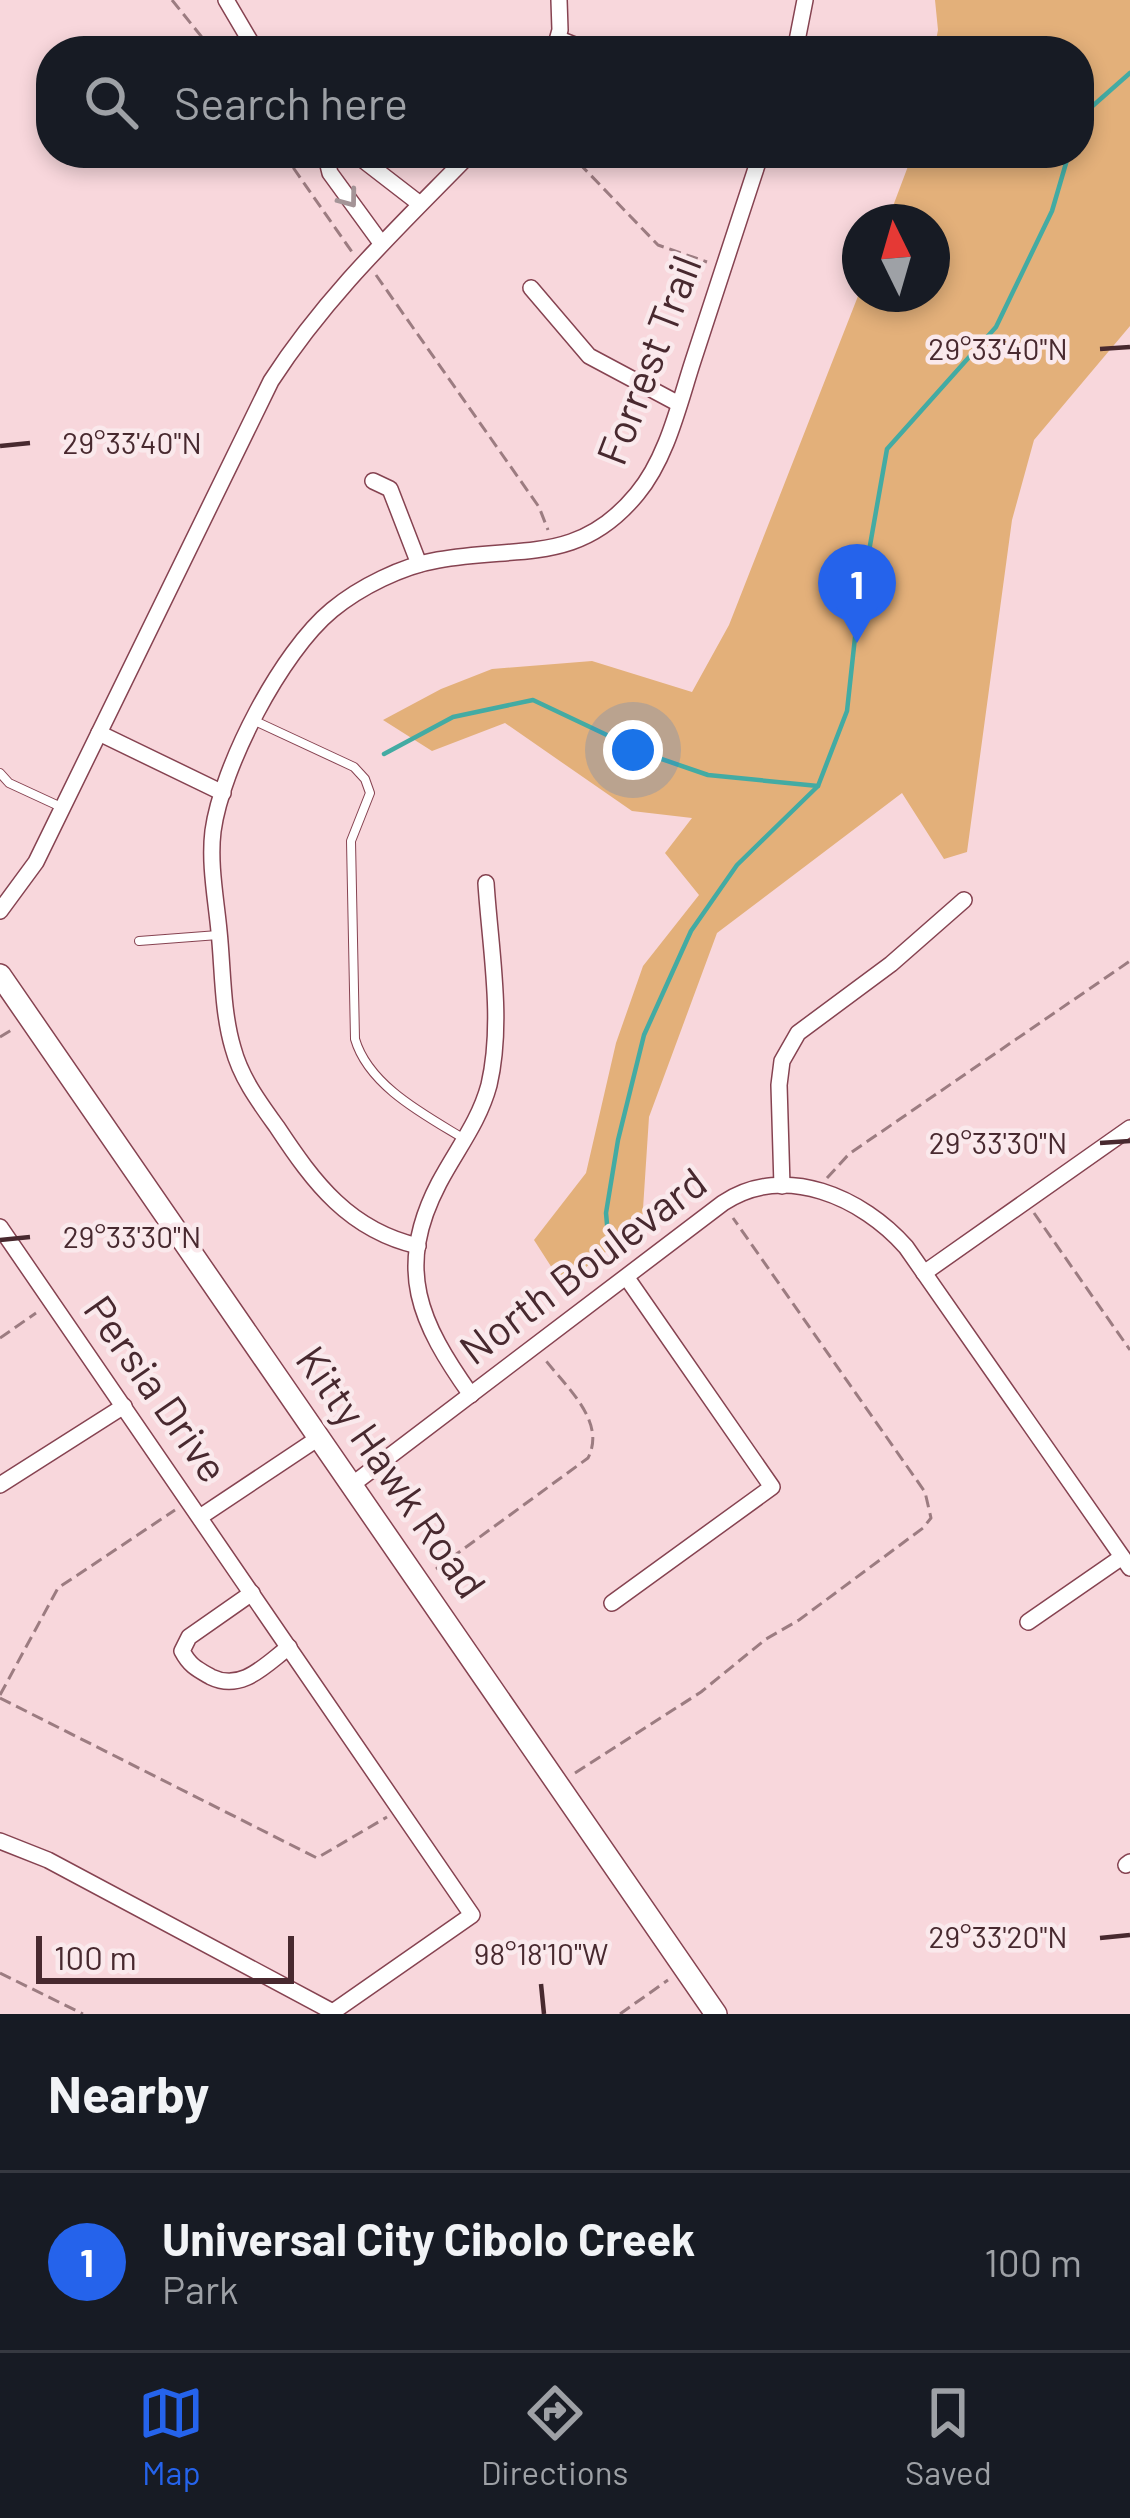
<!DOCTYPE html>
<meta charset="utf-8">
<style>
body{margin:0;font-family:Barlow,sans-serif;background:#242831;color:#f1f3f6}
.compass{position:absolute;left:842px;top:204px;width:108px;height:108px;border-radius:50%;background:#171b24;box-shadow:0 6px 18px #0003;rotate:355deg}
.scale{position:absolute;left:36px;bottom:30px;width:258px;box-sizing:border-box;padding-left:12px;border:6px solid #48292f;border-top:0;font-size:33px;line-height:42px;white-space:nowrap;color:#48292f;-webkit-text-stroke:9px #fae9ec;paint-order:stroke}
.you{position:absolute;left:633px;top:750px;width:42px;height:42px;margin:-30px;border:9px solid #fff;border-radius:50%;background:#1a73e8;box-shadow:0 0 0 18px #1a73e833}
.badge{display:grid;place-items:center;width:78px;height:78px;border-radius:50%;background:#2563eb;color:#fff;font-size:39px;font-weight:700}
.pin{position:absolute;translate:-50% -99px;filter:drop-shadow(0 3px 6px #0008)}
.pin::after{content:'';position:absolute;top:63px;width:42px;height:36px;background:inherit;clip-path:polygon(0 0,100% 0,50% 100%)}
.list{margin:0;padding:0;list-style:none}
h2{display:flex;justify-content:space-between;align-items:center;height:156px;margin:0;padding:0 48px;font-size:51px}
h2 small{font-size:39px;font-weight:400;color:#9ea1a6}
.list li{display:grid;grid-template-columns:78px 1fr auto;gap:36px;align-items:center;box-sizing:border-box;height:180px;padding:0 48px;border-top:3px solid #363941}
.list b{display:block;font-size:45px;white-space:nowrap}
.list p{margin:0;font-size:39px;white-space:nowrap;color:#9ea1a6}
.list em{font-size:39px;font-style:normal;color:#9ea1a6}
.icon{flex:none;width:66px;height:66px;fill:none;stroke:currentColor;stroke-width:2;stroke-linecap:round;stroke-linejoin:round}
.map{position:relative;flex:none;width:1130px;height:2014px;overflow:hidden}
.search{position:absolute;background:#171b24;box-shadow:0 6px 18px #0003;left:36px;right:36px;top:36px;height:132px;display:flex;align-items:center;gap:30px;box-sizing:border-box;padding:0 42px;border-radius:48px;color:#9ea1a6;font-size:45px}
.sheet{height:336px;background:#171b24}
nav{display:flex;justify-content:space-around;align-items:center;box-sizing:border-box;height:168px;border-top:3px solid #363941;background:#171b24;font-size:33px;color:#9ea1a6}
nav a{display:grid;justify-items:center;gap:6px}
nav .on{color:#2563eb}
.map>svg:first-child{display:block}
</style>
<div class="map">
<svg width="1130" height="2014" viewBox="0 0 1130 2014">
<rect width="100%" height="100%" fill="#f8d7dc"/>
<polygon fill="#e3b07a" points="935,0 1130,0 1130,326 1034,440 1012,520 967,852 944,859 902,793 717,933 649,1117 642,1224 563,1285 534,1240 586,1173 616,1043 643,966 699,895 665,853 692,818 632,811 505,723 432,751 383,720 441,689 492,669 592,661 692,692 729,625 860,291 860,294 932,294 932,222 887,222 913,153 1079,153 1079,51 934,51 938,30"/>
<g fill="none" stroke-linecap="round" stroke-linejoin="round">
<g stroke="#43aba3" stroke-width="4.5">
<polyline points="1079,118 1130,73"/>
<polyline points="384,754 453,717 533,700 647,754 708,775 818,786"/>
<polyline points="608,1235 606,1213 618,1140 644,1035 691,931 737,865 818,786 847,711 857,619 887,449 996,327 1052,211 1069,153"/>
</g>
<defs>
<g id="lane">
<path d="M255,721L354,767L365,779L370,793L351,841L355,1039C369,1087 427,1116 466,1140"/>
<polyline points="0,773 9,783 61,807"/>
<polyline points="139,941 218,935"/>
</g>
<g id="street">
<polyline points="226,0 256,51"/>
<polyline points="559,39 590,51"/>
<polyline points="554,51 560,30 559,0"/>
<polyline points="795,51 805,0"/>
<polyline points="325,153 330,173 381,243"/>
<polyline points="354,153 420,204"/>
<polyline points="531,288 589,356 679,404"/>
<polyline points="373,481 390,489 419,564"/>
<polyline points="99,733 223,793"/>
<path d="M0,911L36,862L271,381C328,293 398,228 471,153"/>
<polyline points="782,1186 779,1085 782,1061 798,1033 891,964 964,900"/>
<polyline points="0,1227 472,1915 330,2014"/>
<path d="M418,1246C349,1230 314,1183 277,1127C259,1102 241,1078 233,1048C222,1011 223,969 219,931C216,899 209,864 213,831C222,766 281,652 332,610C360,587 402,566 438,560C518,545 578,566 637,494C667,458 679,404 693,361C716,291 739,222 761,153"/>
<polyline points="924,1273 1130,1128"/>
<path d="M471,1395C420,1323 394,1269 439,1183C457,1149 479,1122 489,1085C504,1021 490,947 486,883"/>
<path d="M353,1484L723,1203C785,1162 863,1198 906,1247L1130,1568"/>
<polyline points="0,1485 124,1406"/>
<polyline points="200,1517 320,1437"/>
<path d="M252,1593L189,1637L182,1651C190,1666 197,1669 211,1677C242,1692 265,1665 289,1647"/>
<polyline points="612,1603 772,1487 627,1278"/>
<polyline points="1028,1622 1122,1557"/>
<polyline points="0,1841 48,1860 333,2012"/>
<polyline points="1126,1865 1130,1862"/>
</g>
<polyline id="secondary" points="0,975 716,2014"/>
</defs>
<use href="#lane" stroke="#864351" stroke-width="10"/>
<use href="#street" stroke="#864351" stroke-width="18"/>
<use href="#secondary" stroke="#864351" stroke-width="24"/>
<g stroke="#9c7c81" stroke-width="3" stroke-dasharray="12 6" stroke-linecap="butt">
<polyline points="172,0 213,51"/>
<polyline points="283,153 352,252"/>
<polyline points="564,153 576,160 658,245 707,262"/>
<polyline points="376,275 539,507 548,530"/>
<polyline points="0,1037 13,1029"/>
<polyline points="827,1178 849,1154 1130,961"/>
<polyline points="1034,1213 1130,1350"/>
<polyline points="0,1338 36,1313"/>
<path d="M436,1569L588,1458C607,1421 565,1386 543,1357"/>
<polyline points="0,1695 58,1588 175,1510"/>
<polyline points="0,1698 317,1858 387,1817"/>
<polyline points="575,1773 701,1692 766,1639 799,1620 923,1528 931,1518 925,1492 733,1218"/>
<polyline points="0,1973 83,2014"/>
<polyline points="620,2014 668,1980"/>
</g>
<use href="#lane" stroke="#fff" stroke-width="8"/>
<use href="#street" stroke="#fff" stroke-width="15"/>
<use href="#secondary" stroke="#fff" stroke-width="21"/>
</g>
<defs><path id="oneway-chevron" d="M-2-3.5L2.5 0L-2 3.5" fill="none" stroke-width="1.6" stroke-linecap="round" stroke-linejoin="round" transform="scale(3)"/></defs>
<use stroke="#a49497" href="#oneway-chevron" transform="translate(349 199) rotate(53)"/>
<path fill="none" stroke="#48292f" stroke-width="4.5" d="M1100,349L1130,347M0,446L30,443M1100,1143L1130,1141M0,1240L30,1237M1100,1938L1130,1935M541,1984L544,2014"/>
<g text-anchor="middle" stroke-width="9" stroke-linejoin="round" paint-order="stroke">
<g font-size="42" fill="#48292f" stroke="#fae9ec">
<text transform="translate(649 360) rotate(-69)" y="15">Forrest Trail</text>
<text transform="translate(583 1266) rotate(-37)" y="15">North Boulevard</text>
<text transform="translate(156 1389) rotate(55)" y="15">Persia Drive</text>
<text transform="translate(391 1472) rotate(55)" y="15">Kitty Hawk Road</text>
</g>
</g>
<g font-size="30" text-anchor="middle" fill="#48292f" stroke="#fae9ec" stroke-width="9" stroke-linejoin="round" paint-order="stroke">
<text x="998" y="360">29°33'40"N</text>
<text x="132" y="454">29°33'40"N</text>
<text x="998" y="1154">29°33'30"N</text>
<text x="132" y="1248">29°33'30"N</text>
<text x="998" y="1948">29°33'20"N</text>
<text x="541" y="1965">98°18'10"W</text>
</g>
</svg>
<svg class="compass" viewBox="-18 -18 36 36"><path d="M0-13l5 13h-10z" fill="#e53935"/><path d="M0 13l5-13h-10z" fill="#9ea1a6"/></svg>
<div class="scale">100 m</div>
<div class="you"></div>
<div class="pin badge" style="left:857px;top:643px">1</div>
<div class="search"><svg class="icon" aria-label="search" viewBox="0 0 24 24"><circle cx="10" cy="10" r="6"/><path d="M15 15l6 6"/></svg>Search here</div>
</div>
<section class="sheet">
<h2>Nearby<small></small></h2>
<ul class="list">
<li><span class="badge">1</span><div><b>Universal City Cibolo Creek</b><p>Park</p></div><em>100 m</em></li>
</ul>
</section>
<nav>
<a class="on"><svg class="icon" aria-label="map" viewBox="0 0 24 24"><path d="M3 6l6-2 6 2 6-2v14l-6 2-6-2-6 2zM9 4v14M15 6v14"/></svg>Map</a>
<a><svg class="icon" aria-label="directions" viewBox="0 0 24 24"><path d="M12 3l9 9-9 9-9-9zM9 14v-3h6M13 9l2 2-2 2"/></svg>Directions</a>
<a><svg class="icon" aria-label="saved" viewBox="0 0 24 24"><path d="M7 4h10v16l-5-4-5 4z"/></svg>Saved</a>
</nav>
